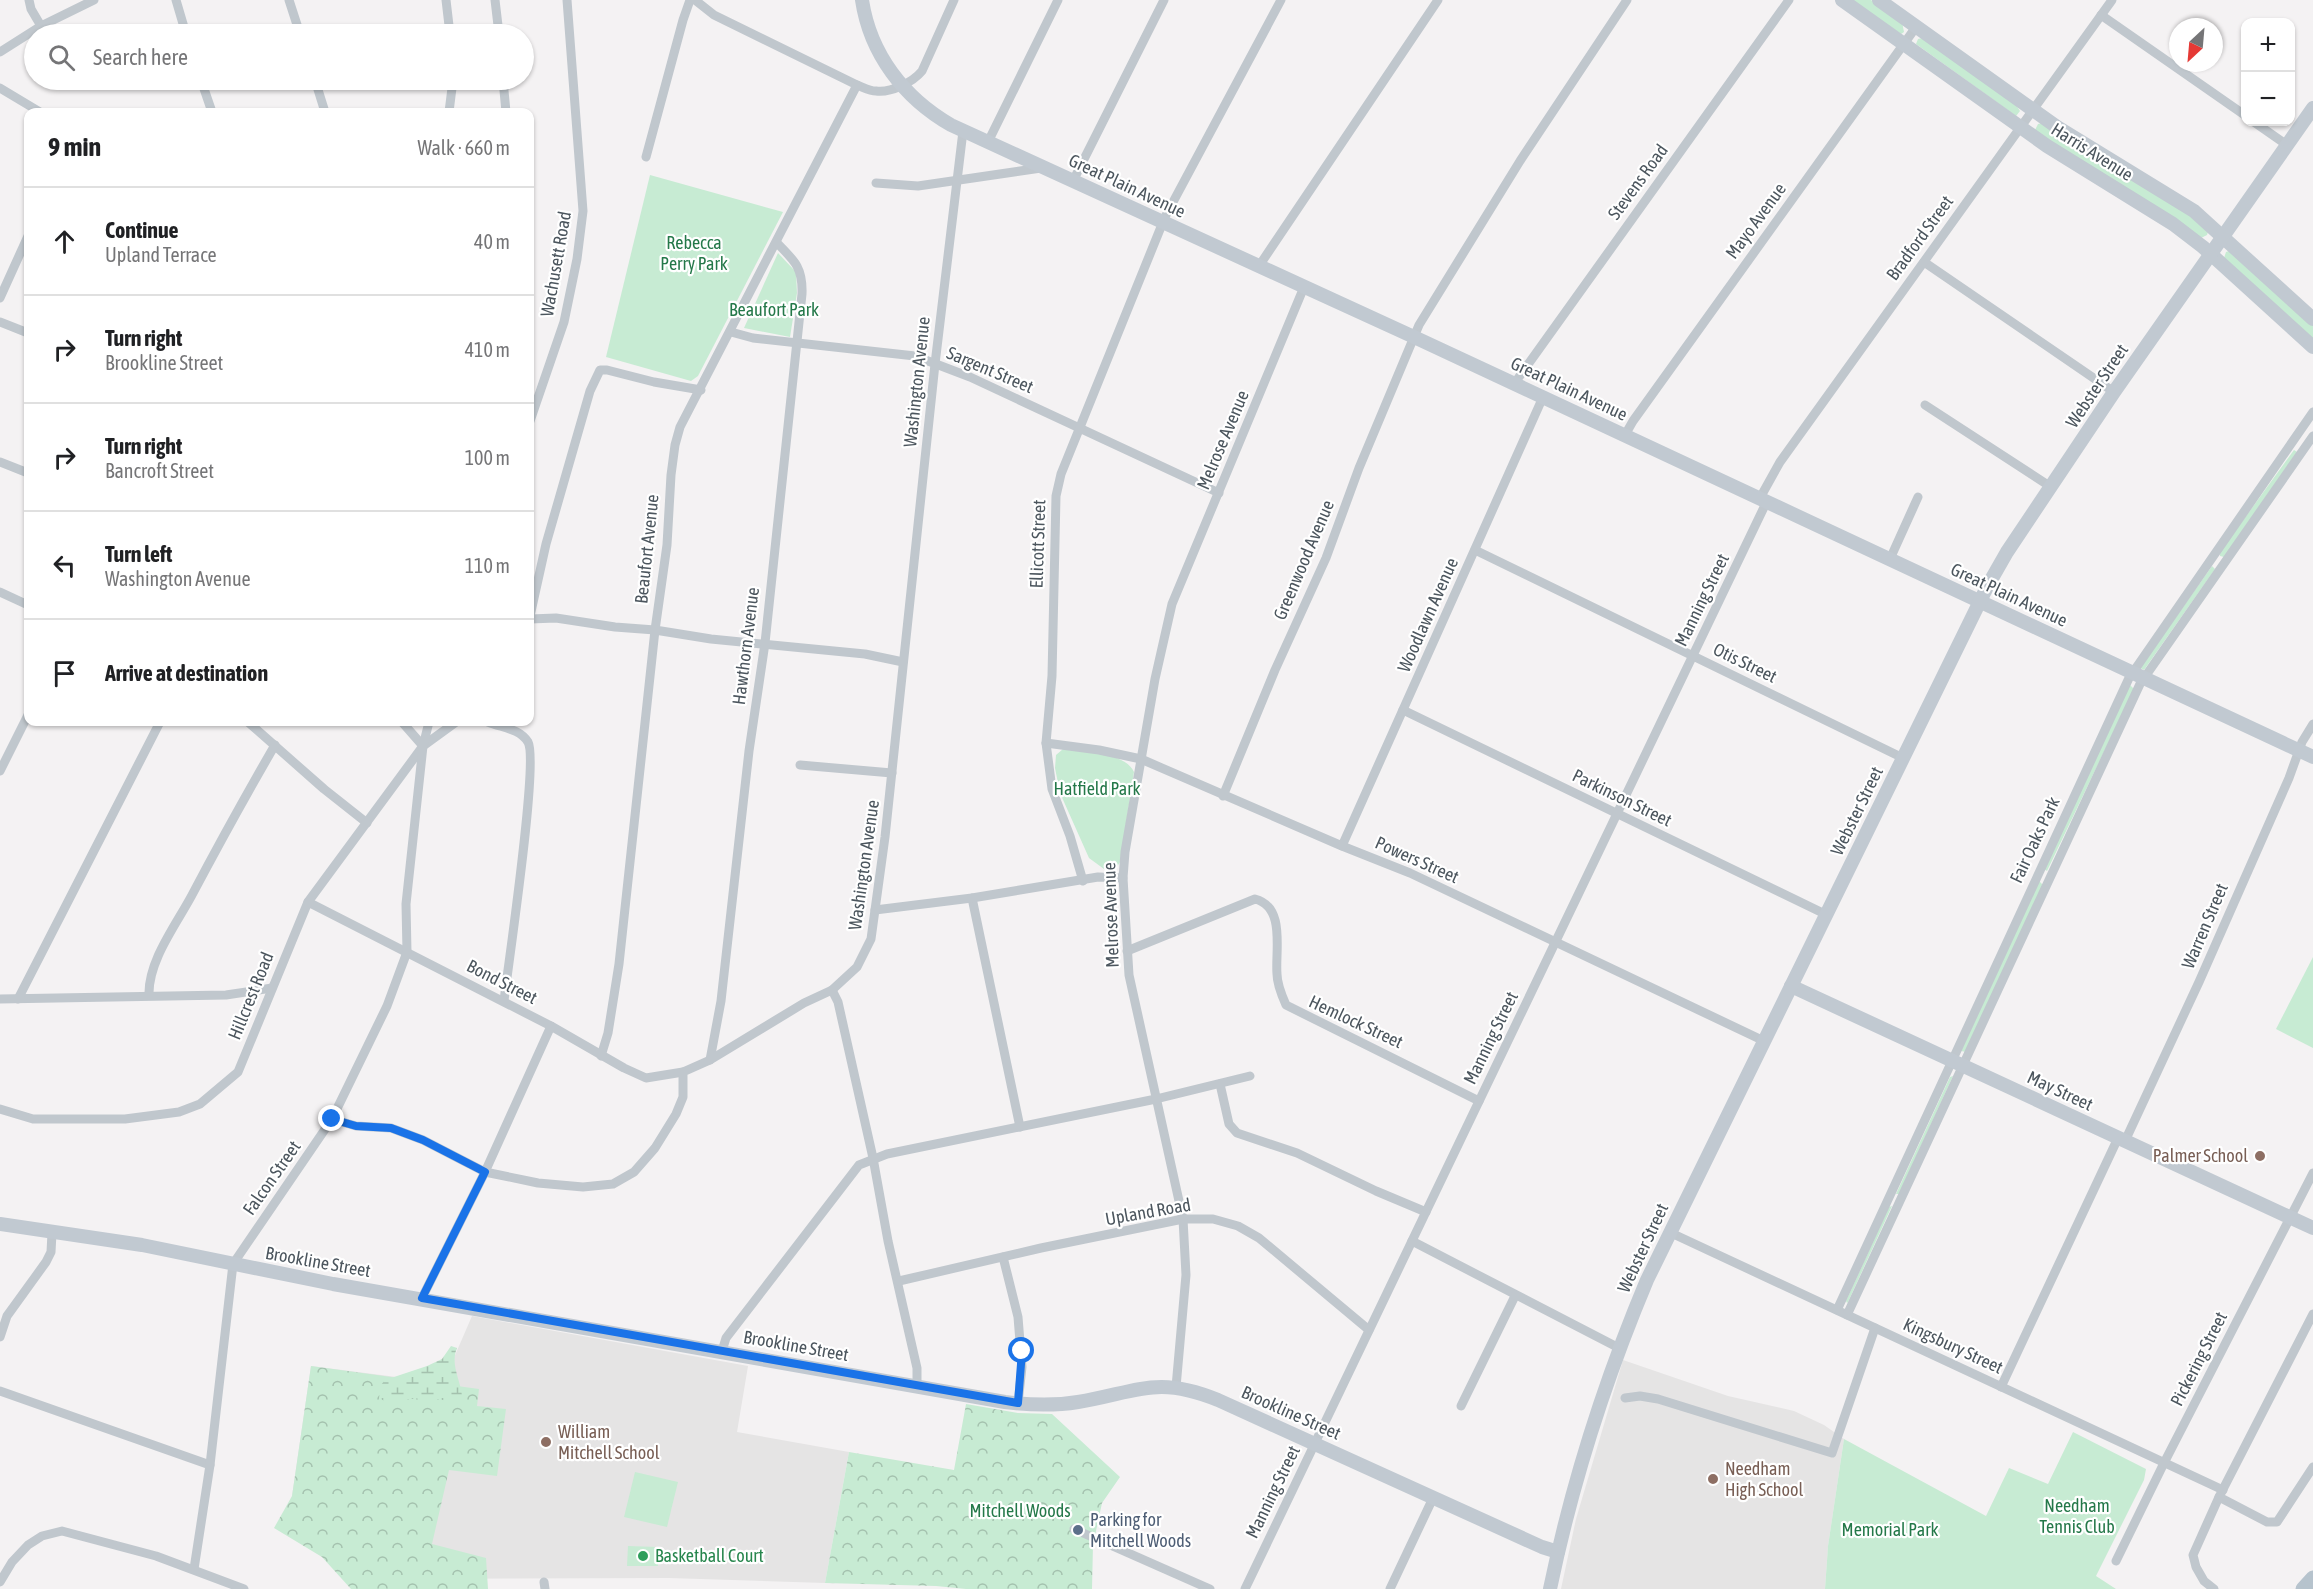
<!DOCTYPE html>
<meta charset="utf-8">
<style>
body{margin:0;font-family:"Asap Condensed",sans-serif;background:#f6f6f6;color:#202124}
.controls{position:absolute;right:18px;top:18px;display:grid;overflow:hidden;border-radius:12px;box-shadow:0 2px 4px #0004}
.controls button{width:54px;height:54px;display:grid;place-items:center;padding:0;border:0;border-bottom:2px solid #e0e0e0;background:#fff;color:#202124;font:30px sans-serif}
.compass{position:absolute;left:2169px;top:18px;width:54px;height:54px;border-radius:50%;background:#fff;box-shadow:0 2px 4px #0004;rotate:206deg}
.stop{position:absolute;width:18px;height:18px;margin:-14px;border:4px solid #1a73e8;border-radius:50%;background:#fff}
.stop.end{background:#1a73e8;border-color:#fff;box-shadow:0 2px 6px #0008}
.list{margin:0;padding:0;list-style:none}
h2{display:flex;justify-content:space-between;align-items:center;height:78px;margin:0;padding:0 24px;font-size:26px}
h2 small{font-size:20px;font-weight:400;color:#757577}
.list li{display:grid;grid-template-columns:39px 1fr auto;gap:18px;align-items:center;box-sizing:border-box;height:108px;padding:0 24px;border-top:2px solid #e0e0e0}
.list b{display:block;font-size:22px;white-space:nowrap}
.list p{margin:0;font-size:20px;white-space:nowrap;color:#757577}
.list em{font-size:20px;font-style:normal;color:#757577}
.icon{flex:none;width:33px;height:33px;fill:none;stroke:currentColor;stroke-width:2;stroke-linecap:round;stroke-linejoin:round}
.map{position:relative;flex:none;width:2313px;height:1589px;overflow:hidden}
.search{position:absolute;background:#fff;box-shadow:0 2px 4px #0004;left:24px;top:24px;width:510px;height:66px;display:flex;align-items:center;gap:15px;box-sizing:border-box;padding:0 21px;border-radius:33px;color:#757577;font-size:22px}
.panel{position:absolute;background:#fff;box-shadow:0 2px 4px #0004;left:24px;top:108px;width:510px;height:618px;border-radius:12px}
.map>svg:first-child{display:block}
</style>
<div class="map">
<svg width="2313" height="1589" viewBox="0 0 2313 1589">
<defs>
<pattern id="forest-crowns" width="20" height="18" patternUnits="userSpaceOnUse" patternTransform="scale(1.5)"><rect width="20" height="18" fill="#c7ebd3"/><path d="M2 6a3 3 0 1 1 6 0M12 15a3 3 0 1 1 6 0" fill="none" stroke="#a4c1ae"/></pattern>
<pattern id="wetland-marsh" width="20" height="14" patternUnits="userSpaceOnUse" patternTransform="scale(1.5)"><rect width="20" height="14" fill="#c7ebd3"/><path d="M1 5h8M5 5V1M11 12h8M15 12V8" fill="none" stroke="#a4c1ae"/></pattern>
</defs>
<rect width="100%" height="100%" fill="#f4f2f3"/>
<g fill="#e5e4e4">
<polygon points="472,1316 748,1366 737,1432 849,1452 825,1583 669,1578 383,1579 292,1496 311,1366 443,1383"/>
<polygon points="1623,1360 1728,1396 1794,1411 1824,1425 1844,1439 1828,1546 1825,1589 1561,1589 1576,1519"/>
</g>
<g fill="#c7ebd3">
<polygon points="1850,0 1871,0 1902,22 1904,32 1901,34"/>
<polygon points="1922,38 2016,105 2020,111 2016,116 1916,44 1918,39"/>
<polygon points="2042,123 2184,210 2208,232 2207,235 2201,238 2066,152 2035,130 2038,124"/>
<polygon points="650,175 783,212 698,376 691,381 606,357"/>
<polygon points="2229,251 2313,324 2313,341 2224,258 2226,252"/>
<polygon points="778,253 796,272 797,293 790,337 744,328"/>
<polygon points="2294,450 2297,452 2224,557 2220,556 2220,552"/>
<polygon points="2212,566 2215,569 2144,670 2140,668"/>
<polygon points="2130,685 2134,689 2047,871 2044,869"/>
<path d="M1063,749C1083,752 1125,752 1134,772L1120,862L1115,870L1104,869L1089,858L1060,793L1055,768L1056,755Z"/>
<polygon points="2039,881 2043,885 1966,1052 1961,1051"/>
<polygon points="2313,957 2313,1048 2276,1029"/>
<polygon points="1953,1076 1899,1194 1896,1194 1950,1077"/>
<polygon points="1892,1206 1848,1302 1847,1303 1846,1301 1889,1207"/>
<polygon points="2073,1432 2146,1469 2144,1480 2096,1576 2116,1589 1825,1589 1828,1546 1844,1439 1986,1516 2009,1468 2048,1484"/>
<polygon points="635,1472 678,1482 667,1527 624,1517"/>
<polygon points="628,1546 658,1547 658,1566 627,1566"/>
</g>
<g fill="url(#forest-crowns)">
<polygon points="311,1366 479,1389 477,1406 506,1409 497,1476 449,1470 432,1544 486,1558 488,1589 351,1589 322,1557 274,1528 292,1496"/>
<polygon points="966,1404 1018,1413 1052,1414 1120,1477 1102,1503 1093,1545 1092,1589 966,1589 936,1586 825,1583 849,1452 954,1470"/>
</g>
<path fill="url(#wetland-marsh)" d="M451,1346L457,1348C449,1367 464,1384 462,1403L460,1404C435,1396 413,1397 388,1403L379,1398L381,1385L385,1380L427,1366L442,1359Z"/>
<g fill="none" stroke-linecap="round" stroke-linejoin="round">
<g stroke="#c0c7cd" stroke-width="9">
<polyline points="29,0 31,9 41,26"/>
<polyline points="176,0 186,34"/>
<polyline points="289,0 300,34"/>
<polyline points="446,0 450,34"/>
<polyline points="495,0 499,34"/>
<path d="M695,0L714,15L857,85C863,87 869,91 876,91C891,93 913,82 922,71L954,0"/>
<polyline points="2101,15 2246,116"/>
<polyline points="0,52 41,26 94,0"/>
<polyline points="201,80 212,112"/>
<polyline points="315,80 325,112"/>
<polyline points="503,80 506,112"/>
<polyline points="0,88 40,112"/>
<polyline points="449,112 453,80"/>
<polyline points="2254,122 2287,145"/>
<polyline points="988,142 1058,0"/>
<polyline points="646,157 683,20 690,0"/>
<polyline points="1073,181 1164,0"/>
<polyline points="876,183 918,186 1041,168"/>
<polyline points="1924,262 2114,392"/>
<polyline points="1259,266 1438,0"/>
<polyline points="0,298 28,236"/>
<polyline points="0,322 28,333"/>
<polyline points="731,332 753,338 915,356 970,377 1219,493"/>
<polyline points="1514,384 1789,0"/>
<polyline points="1925,405 2051,487"/>
<polyline points="530,421 564,322 577,259 583,211 567,0"/>
<polyline points="1625,435 1633,421 1916,27"/>
<polyline points="0,462 28,473"/>
<polyline points="1760,498 1780,462 2112,0"/>
<polyline points="1475,550 1903,758"/>
<polyline points="1890,559 1918,497"/>
<polyline points="0,592 28,605"/>
<polyline points="530,616 546,544 590,391 600,370 607,370 654,382 701,390"/>
<polyline points="530,619 556,618 615,627 655,630 711,639 865,654 903,662"/>
<polyline points="1403,710 1827,915"/>
<polyline points="248,722 324,789 367,823"/>
<polyline points="402,722 423,746"/>
<path d="M488,722C502,728 519,728 528,742C539,761 508,965 504,1001"/>
<polyline points="1046,743 1099,750 1141,759 1342,846 1410,873 1764,1041"/>
<polyline points="423,746 456,722"/>
<polyline points="800,765 892,773"/>
<polyline points="0,771 28,715"/>
<polyline points="1223,796 1275,670 1326,558 1359,468 1419,325 1520,161 1627,0"/>
<polyline points="1342,846 1543,397"/>
<polyline points="1083,881 1070,836 1052,789 1046,743 1052,676 1056,496 1061,474 1165,217 1281,0"/>
<polyline points="972,898 1020,1127"/>
<polyline points="308,902 551,1026 624,1068 646,1078 683,1072"/>
<polyline points="875,910 972,898 1098,877 1123,878"/>
<path d="M1127,951L1255,899C1286,907 1275,951 1277,974C1277,984 1282,996 1286,1005L1479,1101"/>
<polyline points="832,990 838,1002 873,1158 888,1241 917,1368 917,1386"/>
<path d="M149,995C148,961 176,925 192,895C219,844 246,795 275,745"/>
<polyline points="0,999 226,995 272,988"/>
<polyline points="18,999 160,722"/>
<polyline points="601,1056 608,1033 619,964 655,630 667,545 671,475 675,445 680,427 857,85"/>
<path d="M710,1060L721,1001L749,751L765,643L802,294C803,268 795,261 777,243"/>
<polyline points="1220,1084 1229,1124 1237,1133 1297,1153 1376,1191 1426,1212"/>
<polyline points="0,1109 33,1119 125,1119 179,1112 200,1104 238,1072 308,902 423,746 429,722"/>
<polyline points="332,1119 356,1126 391,1128 423,1140 485,1172 538,1183 583,1187 613,1184 634,1172 655,1148 676,1114 683,1097 683,1072 710,1060 804,1003 832,990 857,967 871,939 885,837 935,364 963,131"/>
<polyline points="2125,1141 2199,982 2289,778 2302,742 2313,724"/>
<polyline points="1669,1232 2223,1490"/>
<polyline points="1412,1241 1619,1348"/>
<polyline points="1003,1257 1018,1317 1022,1367 1018,1403"/>
<polyline points="899,1281 1041,1248 1183,1219 1213,1219 1238,1226 1259,1238 1369,1330"/>
<polyline points="422,1298 485,1172 551,1026"/>
<polyline points="1837,1310 2129,678 2313,412"/>
<polyline points="1847,1315 2140,684 2313,436"/>
<polyline points="0,1337 7,1316 46,1262 51,1252 52,1233"/>
<polyline points="722,1351 726,1338 859,1165 887,1154 1156,1099 1250,1076"/>
<polyline points="1176,1387 1186,1275 1183,1219 1129,975 1123,878 1125,852 1155,679 1172,604 1304,287"/>
<polyline points="2001,1387 2118,1138"/>
<polyline points="0,1391 210,1465"/>
<polyline points="1625,1398 1640,1396 1658,1399 1832,1453 1875,1328"/>
<polyline points="1461,1406 1515,1296"/>
<polyline points="2219,1497 2267,1522 2277,1522 2313,1467"/>
<polyline points="1074,1529 1210,1589"/>
<polyline points="2116,1561 2164,1463 2313,1173"/>
<polyline points="194,1569 210,1465 233,1264 332,1119 387,1006 407,952 406,904 423,746"/>
<polyline points="0,1582 12,1562 28,1545 42,1536 62,1531 156,1556 244,1589"/>
<polyline points="544,1582 545,1589"/>
<polyline points="1245,1589 1767,501"/>
<polyline points="1390,1589 1433,1498"/>
<polyline points="2214,1589 2204,1581 2196,1567 2193,1555 2219,1497 2313,1314"/>
</g>
<g stroke="#c1c9d1" stroke-width="14">
<path d="M862,0C870,54 904,98 951,125L1414,337L2313,757"/>
<polyline points="1842,0 2047,146 2173,224 2203,247 2313,347"/>
<polyline points="1879,0 2057,127 2194,211 2313,319"/>
<polyline points="1791,986 2313,1228"/>
<path d="M0,1224L142,1245L333,1284L1005,1402C1029,1405 1054,1406 1078,1402C1138,1392 1156,1375 1218,1400L1542,1547L1558,1552"/>
<path d="M1550,1589C1572,1483 1605,1380 1647,1280L1987,587L2007,552L2114,392L2313,108"/>
</g>
<polyline stroke="#b6c3cd" stroke-width="15" points="2303,1589 2313,1578"/>
</g>
<g fill="none" stroke-linecap="round" stroke-linejoin="round">
<polyline stroke="#1a73e8" stroke-width="8" points="332,1119 356,1126 391,1128 423,1140 485,1172 422,1298 1018,1403 1022,1351"/>
</g>
<g fill="#8d6e63" stroke="#fff" stroke-width="2">
<circle cx="2260" cy="1156" r="6"/>
<circle cx="546" cy="1442" r="6"/>
<circle cx="1713" cy="1479" r="6"/>
</g>
<circle fill="#5c6f8a" stroke="#fff" stroke-width="2" cx="1078" cy="1530" r="6"/>
<circle fill="#2e9e5b" stroke="#fff" stroke-width="2" cx="643" cy="1556" r="6"/>
<g text-anchor="middle" stroke-width="4.5" stroke-linejoin="round" paint-order="stroke">
<g font-size="18" fill="#4c565e" stroke="#fff">
<text transform="translate(2092 152) rotate(32)" y="6">Harris Avenue</text>
<text transform="translate(1638 182) rotate(-54)" y="6">Stevens Road</text>
<text transform="translate(1127 186) rotate(25)" y="6">Great Plain Avenue</text>
<text transform="translate(1756 221) rotate(-54)" y="6">Mayo Avenue</text>
<text transform="translate(1920 238) rotate(-54)" y="6">Bradford Street</text>
<text transform="translate(556 264) rotate(-80)" y="6">Wachusett Road</text>
<text transform="translate(990 370) rotate(23)" y="6">Sargent Street</text>
<text transform="translate(917 382) rotate(-84)" y="6">Washington Avenue</text>
<text transform="translate(2097 386) rotate(-56)" y="6">Webster Street</text>
<text transform="translate(1569 389) rotate(25)" y="6">Great Plain Avenue</text>
<text transform="translate(1223 440) rotate(-67)" y="6">Melrose Avenue</text>
<text transform="translate(1038 544) rotate(-88)" y="6">Ellicott Street</text>
<text transform="translate(647 549) rotate(-84)" y="6">Beaufort Avenue</text>
<text transform="translate(1304 560) rotate(-67)" y="6">Greenwood Avenue</text>
<text transform="translate(2009 595) rotate(25)" y="6">Great Plain Avenue</text>
<text transform="translate(1702 600) rotate(-64)" y="6">Manning Street</text>
<text transform="translate(1428 615) rotate(-66)" y="6">Woodlawn Avenue</text>
<text transform="translate(746 646) rotate(-83)" y="6">Hawthorn Avenue</text>
<text transform="translate(1745 663) rotate(26)" y="6">Otis Street</text>
<text transform="translate(1622 798) rotate(26)" y="6">Parkinson Street</text>
<text transform="translate(1857 811) rotate(-64)" y="6">Webster Street</text>
<text transform="translate(2035 840) rotate(-65)" y="6">Fair Oaks Park</text>
<text transform="translate(1417 860) rotate(24)" y="6">Powers Street</text>
<text transform="translate(864 865) rotate(-82)" y="6">Washington Avenue</text>
<text transform="translate(1111 915) rotate(-92)" y="6">Melrose Avenue</text>
<text transform="translate(2205 926) rotate(-67)" y="6">Warren Street</text>
<text transform="translate(502 982) rotate(27)" y="6">Bond Street</text>
<text transform="translate(251 996) rotate(-68)" y="6">Hillcrest Road</text>
<text transform="translate(1356 1022) rotate(25)" y="6">Hemlock Street</text>
<text transform="translate(1491 1038) rotate(-64)" y="6">Manning Street</text>
<text transform="translate(2060 1091) rotate(25)" y="6">May Street</text>
<text transform="translate(272 1178) rotate(-55)" y="6">Falcon Street</text>
<text transform="translate(1148 1212) rotate(-10)" y="6">Upland Road</text>
<text transform="translate(1643 1248) rotate(-65)" y="6">Webster Street</text>
<text transform="translate(318 1262) rotate(10)" y="6">Brookline Street</text>
<text transform="translate(796 1346) rotate(10)" y="6">Brookline Street</text>
<text transform="translate(1953 1346) rotate(25)" y="6">Kingsbury Street</text>
<text transform="translate(2199 1359) rotate(-63)" y="6">Pickering Street</text>
<text transform="translate(1291 1413) rotate(24)" y="6">Brookline Street</text>
<text transform="translate(1273 1492) rotate(-64)" y="6">Manning Street</text>
</g>
<g font-size="18" fill="#247849" stroke="#fff">
<text x="694" y="249">Rebecca<tspan x="694" dy="21">Perry Park</tspan></text>
<text x="774" y="316">Beaufort Park</text>
<text x="1097" y="795">Hatfield Park</text>
<text x="2077" y="1512">Needham<tspan x="2077" dy="21">Tennis Club</tspan></text>
<text x="1020" y="1517">Mitchell Woods</text>
<text x="1890" y="1536">Memorial Park</text>
</g>
<g font-size="18" fill="#785e54" stroke="#fff" text-anchor="start">
<text x="2248" y="1162" text-anchor="end">Palmer School</text>
<text x="558" y="1438">William<tspan x="558" dy="21">Mitchell School</tspan></text>
<text x="1725" y="1475">Needham<tspan x="1725" dy="21">High School</tspan></text>
</g>
<g font-size="18" fill="#4e5e75" stroke="#fff" text-anchor="start">
<text x="1090" y="1526">Parking for<tspan x="1090" dy="21">Mitchell Woods</tspan></text>
</g>
<g font-size="18" fill="#27864d" stroke="#fff" text-anchor="start">
<text x="655" y="1562">Basketball Court</text>
</g>
</g>
</svg>
<div class="controls">
<button>+</button>
<button>−</button>
</div>
<svg class="compass" viewBox="-18 -18 36 36"><path d="M0-13l5 13h-10z" fill="#e53935"/><path d="M0 13l5-13h-10z" fill="#757577"/></svg>
<div class="stop" style="left:1022px;top:1351px"></div>
<div class="stop end" style="left:332px;top:1119px"></div>
<div class="search"><svg class="icon" aria-label="search" viewBox="0 0 24 24"><circle cx="10" cy="10" r="6"/><path d="M15 15l6 6"/></svg>Search here</div>
<section class="panel">
<h2>9 min<small>Walk · 660 m</small></h2>
<ul class="list">
<li><svg class="icon" aria-label="ahead" viewBox="0 0 24 24"><path d="M12 20V5M6 11l6-6 6 6"/></svg><div><b>Continue</b><p>Upland Terrace</p></div><em>40 m</em></li>
<li><svg class="icon" aria-label="right" viewBox="0 0 24 24"><path d="M7 20v-9h11M14 6l5 5-5 5"/></svg><div><b>Turn right</b><p>Brookline Street</p></div><em>410 m</em></li>
<li><svg class="icon" aria-label="right" viewBox="0 0 24 24"><path d="M7 20v-9h11M14 6l5 5-5 5"/></svg><div><b>Turn right</b><p>Bancroft Street</p></div><em>100 m</em></li>
<li><svg class="icon" aria-label="left" viewBox="0 0 24 24"><path d="M17 20v-9H6M10 6l-5 5 5 5"/></svg><div><b>Turn left</b><p>Washington Avenue</p></div><em>110 m</em></li>
<li><svg class="icon" aria-label="arrive" viewBox="0 0 24 24"><path d="M6 21V4h12l-3 4 3 4H6"/></svg><div><b>Arrive at destination</b></div></li>
</ul>
</section>
</div>
